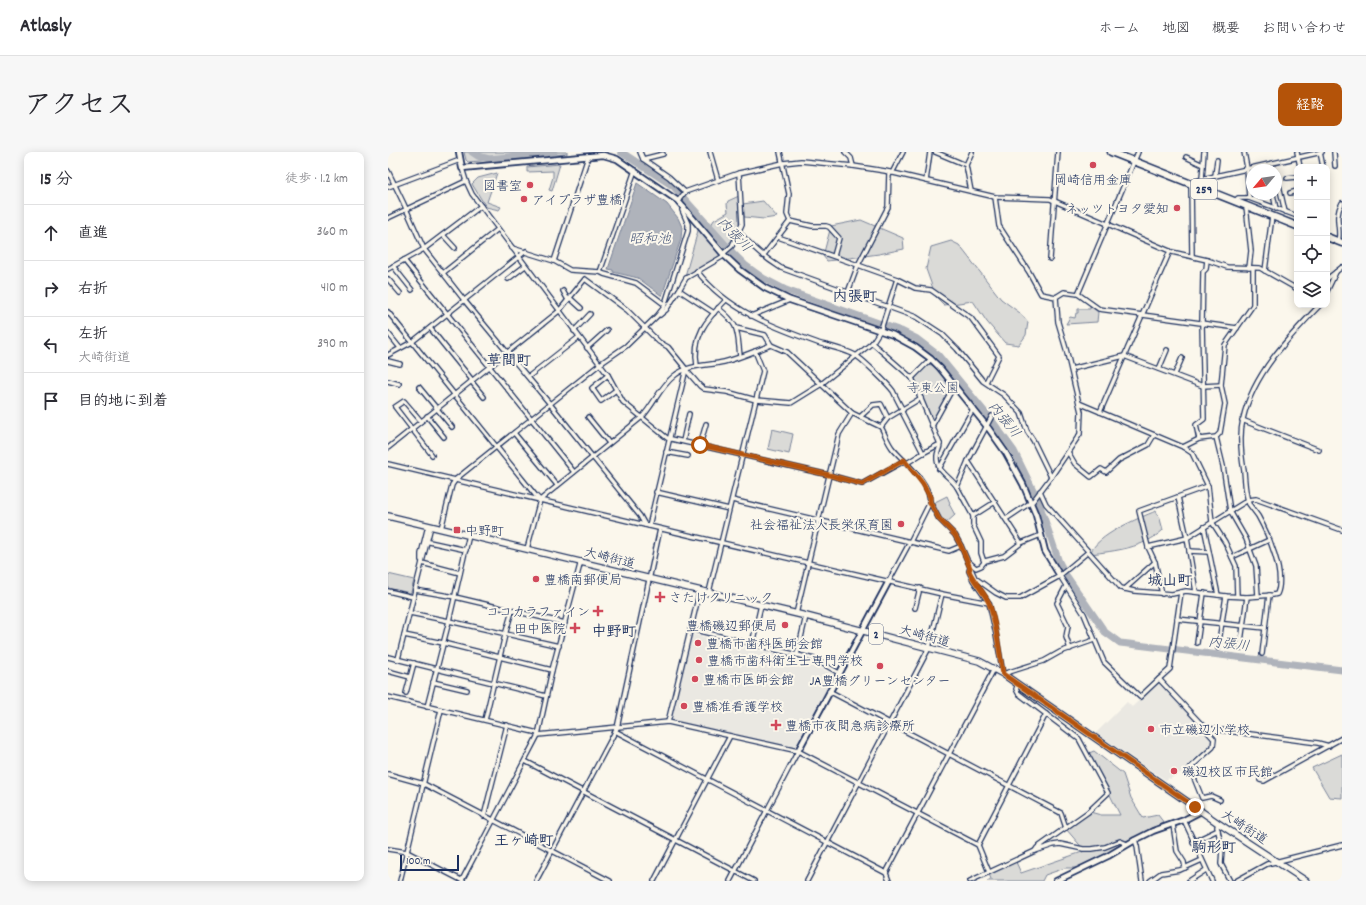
<!DOCTYPE html>
<html lang="ja">
<meta charset="utf-8">
<style>
body{margin:0;font-family:Dekko,"Klee One",sans-serif;background:#f7f7f7;color:#2b2b33}
.controls{position:absolute;right:12px;top:12px;display:grid;overflow:hidden;border-radius:8px;box-shadow:0 2px 10px #0003}
.controls button{width:36px;height:36px;display:grid;place-items:center;padding:0;border:0;border-bottom:1px solid #e1e1e2;background:#fff;color:#2b2b33;font:20px sans-serif}
.compass{position:absolute;left:858px;top:12px;width:36px;height:36px;border-radius:50%;background:#fff;box-shadow:0 2px 10px #0003;rotate:241deg}
.scale{position:absolute;left:12px;bottom:10px;width:59px;box-sizing:border-box;padding-left:4px;border:2px solid #1b2f5e;border-top:0;font-size:11px;line-height:14px;white-space:nowrap;color:#1b2f5e;-webkit-text-stroke:3px #fbf7ec;paint-order:stroke}
.stop{position:absolute;width:12px;height:12px;margin:-9px;border:3px solid #b45309;border-radius:50%;background:#fff}
.stop.end{background:#b45309;border-color:#fff;box-shadow:0 1px 4px #0008}
.list{margin:0;padding:0;list-style:none}
h2{display:flex;justify-content:space-between;align-items:center;height:52px;margin:0;padding:0 16px;font-size:17px}
h2 small{font-size:13px;font-weight:400;color:#7c7c81}
.list li{display:grid;grid-template-columns:26px 1fr auto;gap:12px;align-items:center;box-sizing:border-box;height:56px;padding:0 16px;border-top:1px solid #e1e1e2}
.list b{display:block;font-size:15px;white-space:nowrap}
.list p{margin:0;font-size:13px;white-space:nowrap;color:#7c7c81}
.list em{font-size:13px;font-style:normal;color:#7c7c81}
.icon{flex:none;width:22px;height:22px;fill:none;stroke:currentColor;stroke-width:2;stroke-linecap:round;stroke-linejoin:round}
.map{position:relative;flex:none;width:954px;height:729px;overflow:hidden;border-radius:8px}
header{display:flex;align-items:center;gap:24px;box-sizing:border-box;height:56px;padding:0 20px;background:#fff;border-bottom:1px solid #e1e1e2}
header strong{font-size:19px}
nav{display:flex;gap:22px;margin-inline-start:auto;font-size:14px}
.intro{display:flex;align-items:center;justify-content:space-between;box-sizing:border-box;height:96px;padding:0 24px}
h1{margin:0;font-size:28px}
.button{padding:10px 18px;border-radius:8px;background:#b45309;color:#fff;font-size:14px;font-weight:700}
main{display:flex;gap:24px;padding:0 24px}
aside{flex:1;background:#fff;border-radius:8px;box-shadow:0 2px 10px #0003}
.map>svg:first-child{display:block}
</style>
<header>
<strong>Atlasly</strong>
<nav><a>ホーム</a><a>地図</a><a>概要</a><a>お問い合わせ</a></nav>
</header>
<div class="intro"><h1>アクセス</h1><a class="button">経路</a></div>
<main>
<aside>
<h2>15 分<small>徒歩 · 1.2 km</small></h2>
<ul class="list">
<li><svg class="icon" aria-label="ahead" viewBox="0 0 24 24"><path d="M12 20V5M6 11l6-6 6 6"/></svg><div><b>直進</b></div><em>360 m</em></li>
<li><svg class="icon" aria-label="right" viewBox="0 0 24 24"><path d="M7 20v-9h11M14 6l5 5-5 5"/></svg><div><b>右折</b></div><em>410 m</em></li>
<li><svg class="icon" aria-label="left" viewBox="0 0 24 24"><path d="M17 20v-9H6M10 6l-5 5 5 5"/></svg><div><b>左折</b><p>大崎街道</p></div><em>390 m</em></li>
<li><svg class="icon" aria-label="arrive" viewBox="0 0 24 24"><path d="M6 21V4h12l-3 4 3 4H6"/></svg><div><b>目的地に到着</b></div></li>
</ul>
</aside>
<div class="map">
<svg width="954" height="729" viewBox="0 0 954 729">
<rect width="100%" height="100%" fill="#fbf7ec"/>
<filter id="ink" filterUnits="userSpaceOnUse"><feTurbulence type="fractalNoise" baseFrequency=".025" numOctaves="2"/><feDisplacementMap in="SourceGraphic" scale="8" xChannelSelector="R" yChannelSelector="G"/><feConvolveMatrix kernelMatrix="1 2 1 2 8 2 1 2 1" color-interpolation-filters="sRGB"/></filter>
<g filter="url(#ink)">
<g fill="#eae8e2">
<polygon points="304,482 423,511 446,523 407,596 284,568 283,566"/>
<polygon points="769,531 772,531 825,587 823,595 800,616 782,627 780,626 779,629 708,581 739,550 744,555"/>
</g>
<g fill="#dadad7" stroke="#7a849a">
<polygon points="76,0 179,0 179,2 80,10 78,8"/>
<polygon points="172,12 164,39 161,38 165,25 165,19 139,20 139,15"/>
<polygon points="109,21 99,50 113,55 111,58 98,55 84,32 90,26"/>
<path d="M351,44C351,61 355,80 340,92L323,73L326,68L340,60L339,52L340,49Z"/>
<polygon points="375,49 389,65 376,67 356,65 355,52"/>
<polygon points="473,68 515,86 516,97 491,102 439,109 435,104 443,74"/>
<polygon points="311,75 333,102 333,104 297,124"/>
<polygon points="563,89 571,93 613,147 632,161 640,170 638,183 631,193 617,191 599,170 585,149 556,153 548,145 538,117 543,95"/>
<polygon points="702,154 710,160 709,170 678,172 682,165 687,166 688,161 690,161 690,157 702,157"/>
<path d="M540,212C550,213 557,226 563,234L545,269L544,268L527,227Z"/>
<polygon points="384,277 405,282 401,302 380,297"/>
<polygon points="559,344 562,351 561,352 567,363 557,372 552,367 545,352 545,351"/>
<path d="M768,359L772,367L775,378C756,396 727,399 702,402C708,383 751,366 768,359Z"/>
<polygon points="0,422 26,428 23,440 22,441 0,436"/>
<polygon points="706,599 735,622 743,646 755,666 770,663 776,671 763,676 718,702 689,716 677,716 657,723 654,729 599,729 603,727 601,722 628,710 633,721 697,699 678,677 702,660 713,663 732,663 701,601"/>
<polygon points="954,602 954,646 941,645 924,616"/>
</g>
<polygon fill="#afb3bb" stroke="#747e96" points="249,31 279,52 290,66 294,75 293,87 274,144 250,126 225,120 225,118 220,117"/>
<g fill="none" stroke-linecap="round" stroke-linejoin="round">
<g stroke="#afb3bb" stroke-width="7">
<polyline points="84,0 90,4 101,7 166,0"/>
<polyline points="233,0 285,34 345,101 357,113 375,126 398,138 513,179 529,187 550,203 605,270 626,299 650,348 671,410 678,423 717,480 732,491 741,492 954,518"/>
</g>
<defs>
<g id="minor">
<polyline points="252,0 255,7 281,25 297,40"/>
<polyline points="322,0 330,28"/>
<polyline points="392,0 401,42 399,62 402,69"/>
<polyline points="457,0 463,6 465,14"/>
<polyline points="547,0 578,13"/>
<polyline points="909,0 912,15"/>
<polyline points="932,0 935,15"/>
<polyline points="946,0 947,14"/>
<polyline points="798,5 815,13"/>
<polyline points="255,7 275,2"/>
<polyline points="74,16 78,29 84,42 220,223 235,250 279,286 441,323 474,332 516,309"/>
<polyline points="0,19 15,50 36,97 76,148 162,252 252,364 257,373 554,442 601,451 608,482 615,522 656,509 672,500 706,488"/>
<polyline points="504,21 515,0"/>
<polyline points="827,24 829,8"/>
<polyline points="889,24 897,60"/>
<polyline points="899,26 909,25"/>
<polyline points="814,27 816,0"/>
<polyline points="538,29 542,0"/>
<polyline points="0,35 72,8"/>
<polyline points="583,39 578,13 584,0"/>
<polyline points="902,41 909,39"/>
<polyline points="885,42 888,57"/>
<polyline points="607,45 611,74 641,120 653,142 668,145 670,170 678,197 693,260 692,282 663,325 645,349 618,367"/>
<polyline points="861,46 909,64"/>
<polyline points="290,49 297,40 351,21 395,11 413,9 465,14 497,19 607,45 662,47 784,100 819,108 839,115 872,116 909,137"/>
<polyline points="847,49 850,46 861,46 859,16 856,0"/>
<polyline points="858,54 863,99 861,116"/>
<polyline points="0,66 78,29"/>
<path d="M351,80C363,94 377,106 393,116L528,165L554,182L569,197L595,229L616,243L633,261L639,279L645,288L663,325"/>
<polyline points="55,83 67,96"/>
<polyline points="390,85 470,113 509,127 527,136 543,138 583,166 611,204 598,230"/>
<path d="M950,90C954,77 945,66 954,51"/>
<polyline points="124,96 166,109 182,118 212,120 247,18"/>
<polyline points="375,104 402,69 424,74 438,74 441,75 451,86 446,104"/>
<polyline points="804,104 803,31 814,27 934,0"/>
<polyline points="662,107 670,0"/>
<polyline points="16,108 186,320"/>
<polyline points="166,109 200,5"/>
<polyline points="5,114 24,138"/>
<polyline points="0,117 36,97 93,54"/>
<path d="M309,119C339,158 385,175 430,191C440,194 463,199 470,205C477,210 500,232 505,239C508,245 511,252 515,258"/>
<polyline points="877,119 884,64"/>
<polyline points="212,120 216,122 248,131 276,152"/>
<polyline points="55,121 110,77"/>
<polyline points="0,127 12,141"/>
<polyline points="120,127 137,114"/>
<polyline points="939,127 954,115"/>
<polyline points="291,138 326,161"/>
<polyline points="175,139 180,148"/>
<polyline points="939,139 948,120"/>
<polyline points="460,140 470,113 500,55 501,20"/>
<polyline points="690,142 750,0"/>
<polyline points="668,145 676,140 690,142 711,157 849,176"/>
<polyline points="182,146 193,156"/>
<path d="M330,156C352,173 349,179 352,204"/>
<path d="M0,160L148,344L152,348L254,265C266,252 272,235 286,224C301,212 319,214 336,210C352,206 367,199 383,193L399,200L464,261L493,275L500,266L533,246"/>
<polyline points="272,163 278,158 291,138 298,126 334,105 337,100 344,94 354,72 351,21"/>
<polyline points="363,164 402,148"/>
<polyline points="42,176 84,228"/>
<polyline points="348,176 377,183 383,193"/>
<polyline points="186,179 202,162"/>
<polyline points="0,181 12,196"/>
<polyline points="484,191 524,226 552,292 535,301 519,311"/>
<polyline points="199,196 219,178"/>
<polyline points="0,203 24,190 138,99"/>
<polyline points="0,209 12,212"/>
<path d="M309,214C304,184 318,168 338,148"/>
<polyline points="683,217 736,204 815,234 833,233"/>
<polyline points="771,217 779,198"/>
<polyline points="298,218 312,234 316,237 339,240 368,248 403,251 432,233 484,191 493,177 509,127"/>
<polyline points="787,222 794,206"/>
<polyline points="220,223 204,236 213,249 228,238"/>
<polyline points="140,225 191,185"/>
<polyline points="524,226 543,207"/>
<polyline points="0,229 11,232"/>
<polyline points="83,229 96,245"/>
<polyline points="31,235 64,275"/>
<polyline points="691,251 795,295 804,301 820,334 824,370 837,390 848,414 849,444"/>
<polyline points="513,258 535,301"/>
<polyline points="712,260 782,99"/>
<polyline points="39,264 56,285"/>
<polyline points="200,265 221,291"/>
<polyline points="472,265 485,253 493,252 500,266"/>
<polyline points="854,268 931,298"/>
<polyline points="33,269 16,249 7,255 44,303"/>
<polyline points="544,274 566,234"/>
<path d="M493,275C497,282 500,291 505,297C517,311 542,330 542,350"/>
<polyline points="126,281 169,333"/>
<polyline points="828,285 835,314 842,359 858,387 868,414 870,444"/>
<polyline points="811,287 808,273 816,267 814,171 815,120 818,117 819,108"/>
<polyline points="295,289 301,262"/>
<path d="M552,292C552,297 549,300 549,304C548,320 562,324 569,335"/>
<polyline points="312,293 318,272"/>
<polyline points="795,295 811,287 828,285 832,281 837,252 833,233 837,193 865,153 865,116"/>
<polyline points="0,296 171,159 197,127 239,158 271,190 280,195 298,217 261,374"/>
<polyline points="278,300 300,304"/>
<polyline points="680,300 687,312 703,325 713,317 718,320 731,308 760,293 766,283"/>
<polyline points="580,309 633,391"/>
<polyline points="0,312 257,373"/>
<polyline points="551,317 585,257"/>
<path d="M652,339L658,352L733,436L746,439L784,442L798,439L838,444L859,445L885,443L889,442C898,422 880,382 870,364C867,360 864,356 861,352C857,342 857,329 856,319C853,302 851,284 855,267C865,222 901,185 932,153"/>
<polyline points="268,340 341,357"/>
<polyline points="790,345 799,386 808,440"/>
<polyline points="344,348 561,399 573,394"/>
<polyline points="585,364 569,335 580,309 604,264"/>
<polyline points="816,375 830,443"/>
<polyline points="53,377 64,333 68,327 212,212 238,194 269,164 276,155 300,79 300,72 294,58 296,55"/>
<polyline points="37,389 78,398"/>
<polyline points="760,395 799,386 860,348 868,347 954,378"/>
<polyline points="139,397 152,348"/>
<polyline points="801,399 821,400"/>
<polyline points="844,405 881,388"/>
<polyline points="33,408 33,402 40,374"/>
<polyline points="581,410 588,416 593,414 597,409 616,404 633,391 653,383"/>
<polyline points="596,410 593,401 593,390 585,373 585,364 607,350"/>
<polyline points="34,411 72,421"/>
<polyline points="582,416 581,419 585,428 601,451"/>
<polyline points="672,424 696,462 716,510 752,545 771,527 817,576 930,591 941,594"/>
<polyline points="501,429 522,390 542,350 551,367 567,383 573,394 587,426 608,441 618,446 632,446 670,425 700,400"/>
<polyline points="678,434 669,451 680,474 678,485 682,497"/>
<polyline points="737,437 767,410"/>
<polyline points="27,438 67,445 177,471"/>
<polyline points="0,439 25,445"/>
<polyline points="321,440 375,219 367,199"/>
<polyline points="774,442 767,410 760,395 751,359 820,334"/>
<polyline points="527,456 532,436"/>
<polyline points="22,461 61,469 171,494"/>
<polyline points="408,462 451,282 464,261"/>
<polyline points="789,467 877,476"/>
<polyline points="303,477 426,507 451,521"/>
<polyline points="16,483 55,491 164,518"/>
<polyline points="809,491 816,441"/>
<polyline points="364,492 373,453"/>
<polyline points="830,496 838,444"/>
<polyline points="852,497 859,445"/>
<polyline points="874,502 881,443"/>
<polyline points="409,503 418,464"/>
<polyline points="0,505 158,544"/>
<polyline points="10,507 43,374"/>
<polyline points="0,519 22,525"/>
<polyline points="771,527 782,517 793,440"/>
<polyline points="45,530 79,538"/>
<polyline points="630,532 628,537 630,541 691,587 720,641 700,660 649,696 647,699"/>
<polyline points="441,539 673,661 678,676"/>
<polyline points="18,541 26,511"/>
<polyline points="0,545 150,581"/>
<polyline points="39,555 61,469 81,383"/>
<polyline points="97,568 117,483 124,459"/>
<polyline points="280,570 312,438"/>
<polyline points="817,577 826,587 825,595 802,616 814,646 823,644 832,648"/>
<polyline points="227,579 498,721 501,729"/>
<polyline points="150,583 280,570 410,599 590,693 601,720"/>
<polyline points="137,609 366,729"/>
<polyline points="0,622 36,632 222,729"/>
<polyline points="872,628 876,629 954,586"/>
<polyline points="96,664 119,573"/>
<polyline points="796,668 824,729"/>
<polyline points="830,671 829,675 834,696 833,712 842,729"/>
<polyline points="785,673 789,699 796,710 797,716"/>
<polyline points="747,688 749,694 754,729"/>
<polyline points="805,690 830,678"/>
<polyline points="590,693 658,562"/>
<polyline points="0,697 19,700 75,729"/>
<polyline points="498,721 606,517"/>
<polyline points="74,728 150,583 164,518 193,409"/>
<polyline points="12,729 53,558"/>
<polyline points="148,729 229,576 272,377"/>
<polyline points="266,729 342,584"/>
<polyline points="342,729 410,599"/>
<polyline points="419,729 541,496 554,442"/>
<polyline points="582,729 647,699 665,693 672,692 695,697 704,697 717,695 732,689 739,692"/>
<polyline points="762,729 773,721 792,718 814,708"/>
<polyline points="801,729 818,718"/>
<polyline points="848,729 879,712 954,693"/>
</g>
<g id="tertiary">
<polyline points="71,0 74,16 215,3 229,7 290,49 336,103 352,118 377,136 402,148 505,183 527,195 543,207 552,216 601,277 618,301 635,332 648,363 657,399 672,424"/>
<polyline points="410,599 501,429"/>
<polyline points="668,729 720,704 747,688 765,679 796,668 813,659"/>
</g>
<polyline id="primary" points="0,364 418,464 591,509 615,522 830,671 918,729"/>
<g id="trunk">
<polyline points="723,0 909,74"/>
<polyline points="939,85 954,91"/>
</g>
</defs>
<use href="#minor" stroke="#1b2f5e" stroke-width="6"/>
<use href="#tertiary" stroke="#1b2f5e" stroke-width="8"/>
<use href="#primary" stroke="#1b2f5e" stroke-width="8"/>
<use href="#trunk" stroke="#1b2f5e" stroke-width="9"/>
<use href="#minor" stroke="#fbf7ec" stroke-width="3.5"/>
<use href="#tertiary" stroke="#fbf7ec" stroke-width="4.5"/>
<use href="#primary" stroke="#fbf7ec" stroke-width="5.5"/>
<use href="#trunk" stroke="#fbf7ec" stroke-width="6"/>
</g>
</g>
<g fill="none" stroke-linecap="round" stroke-linejoin="round" filter="url(#ink)">
<path stroke="#b45309" stroke-width="5" d="M312,293L441,323L474,332L516,308L535,332L542,345V350L551,367L567,383L573,394L582,416L581,419C586,430 596,440 601,451C609,473 611,499 615,522L807,655"/>
</g>
<g fill="#d1495b" stroke="#fbf7ec" stroke-width="1.5">
<circle cx="705" cy="13" r="4"/>
<circle cx="142" cy="33" r="4"/>
<circle cx="136" cy="47" r="4"/>
<circle cx="789" cy="56" r="4"/>
<circle cx="513" cy="372" r="4"/>
<rect x="65" y="374" width="8" height="8" rx="2"/>
<circle cx="148" cy="427" r="4"/>
<path d="M270 439h4v4h4v4h-4v4h-4v-4h-4v-4h4z"/>
<path d="M208 453h4v4h4v4h-4v4h-4v-4h-4v-4h4z"/>
<circle cx="397" cy="473" r="4"/>
<path d="M185 470h4v4h4v4h-4v4h-4v-4h-4v-4h4z"/>
<circle cx="310" cy="491" r="4"/>
<circle cx="311" cy="508" r="4"/>
<circle cx="492" cy="514" r="4"/>
<circle cx="307" cy="527" r="4"/>
<circle cx="296" cy="554" r="4"/>
<path d="M386 567h4v4h4v4h-4v4h-4v-4h-4v-4h4z"/>
<circle cx="763" cy="577" r="4"/>
<circle cx="786" cy="619" r="4"/>
</g>
<g text-anchor="middle" stroke-width="4" stroke-linejoin="round" paint-order="stroke">
<g fill="#fbf7ec" stroke="#5e6b89" stroke-width="1">
<rect x="803" y="27" width="26" height="20" rx="3"/>
<rect x="481" y="472" width="14" height="20" rx="3"/>
</g>
<g font-size="12" font-weight="bold" fill="#1b2f5e">
<text x="816" y="41">259</text>
<text x="488" y="486">2</text>
</g>
<g font-size="13" fill="#1b2f5e" stroke="#fbf7ec" text-anchor="start">
<text x="705" y="32" text-anchor="middle">岡崎信用金庫</text>
<text x="134" y="38" text-anchor="end">図書室</text>
<text x="144" y="52">アイプラザ豊橋</text>
<text x="781" y="61" text-anchor="end">ネッツトヨタ愛知</text>
<text x="505" y="377" text-anchor="end">社会福祉法人長栄保育園</text>
<text x="77" y="383">中野町</text>
<text x="156" y="432">豊橋南郵便局</text>
<text x="281" y="450">さたけクリニック</text>
<text x="202" y="464" text-anchor="end">ココカラファイン</text>
<text x="389" y="478" text-anchor="end">豊橋磯辺郵便局</text>
<text x="178" y="481" text-anchor="end">田中医院</text>
<text x="318" y="496">豊橋市歯科医師会館</text>
<text x="319" y="513">豊橋市歯科衛生士専門学校</text>
<text x="315" y="532">豊橋市医師会館</text>
<text x="492" y="533" text-anchor="middle">JA豊橋グリーンセンター</text>
<text x="304" y="559">豊橋准看護学校</text>
<text x="397" y="578">豊橋市夜間急病診療所</text>
<text x="771" y="582">市立磯辺小学校</text>
<text x="794" y="624">磯辺校区市民館</text>
</g>
<g font-size="13" fill="#415176" stroke="#fbf7ec">
<text x="545" y="240">寺東公園</text>
</g>
<g font-size="13" fill="#1b2f5e" stroke="#fbf7ec">
<text transform="translate(222 405) rotate(14)" y="5">大崎街道</text>
<text transform="translate(537 483) rotate(15)" y="5">大崎街道</text>
<text transform="translate(857 674) rotate(33)" y="5">大崎街道</text>
</g>
<g font-size="14" font-style="italic" fill="#47577a" stroke="#fbf7ec">
<text transform="translate(347 82) rotate(46)" y="5">内張川</text>
<text x="262" y="91">昭和池</text>
<text transform="translate(617 267) rotate(51)" y="5">内張川</text>
<text transform="translate(841 491) rotate(7)" y="5">内張川</text>
</g>
<g font-size="15" font-weight="bold" fill="#1b2f5e" stroke="#fbf7ec">
<text x="467" y="149">内張町</text>
<text x="121" y="213">草間町</text>
<text x="782" y="433">城山町</text>
<text x="226" y="484">中野町</text>
<text x="136" y="693">王ヶ崎町</text>
<text x="826" y="700">駒形町</text>
</g>
</g>
</svg>
<div class="controls">
<button>+</button>
<button>−</button>
<button><svg class="icon" aria-label="locate" viewBox="0 0 24 24"><circle cx="12" cy="12" r="6"/><path d="M12 2v4M12 18v4M2 12h4M18 12h4"/></svg></button>
<button><svg class="icon" aria-label="layers" viewBox="0 0 24 24"><path d="M12 4l9 5-9 5-9-5zM3 14l9 5 9-5"/></svg></button>
</div>
<svg class="compass" viewBox="-18 -18 36 36"><path d="M0-13l5 13h-10z" fill="#e53935"/><path d="M0 13l5-13h-10z" fill="#7c7c81"/></svg>
<div class="scale">100 m</div>
<div class="stop" style="left:312px;top:293px"></div>
<div class="stop end" style="left:807px;top:655px"></div>
</div>
</main>
